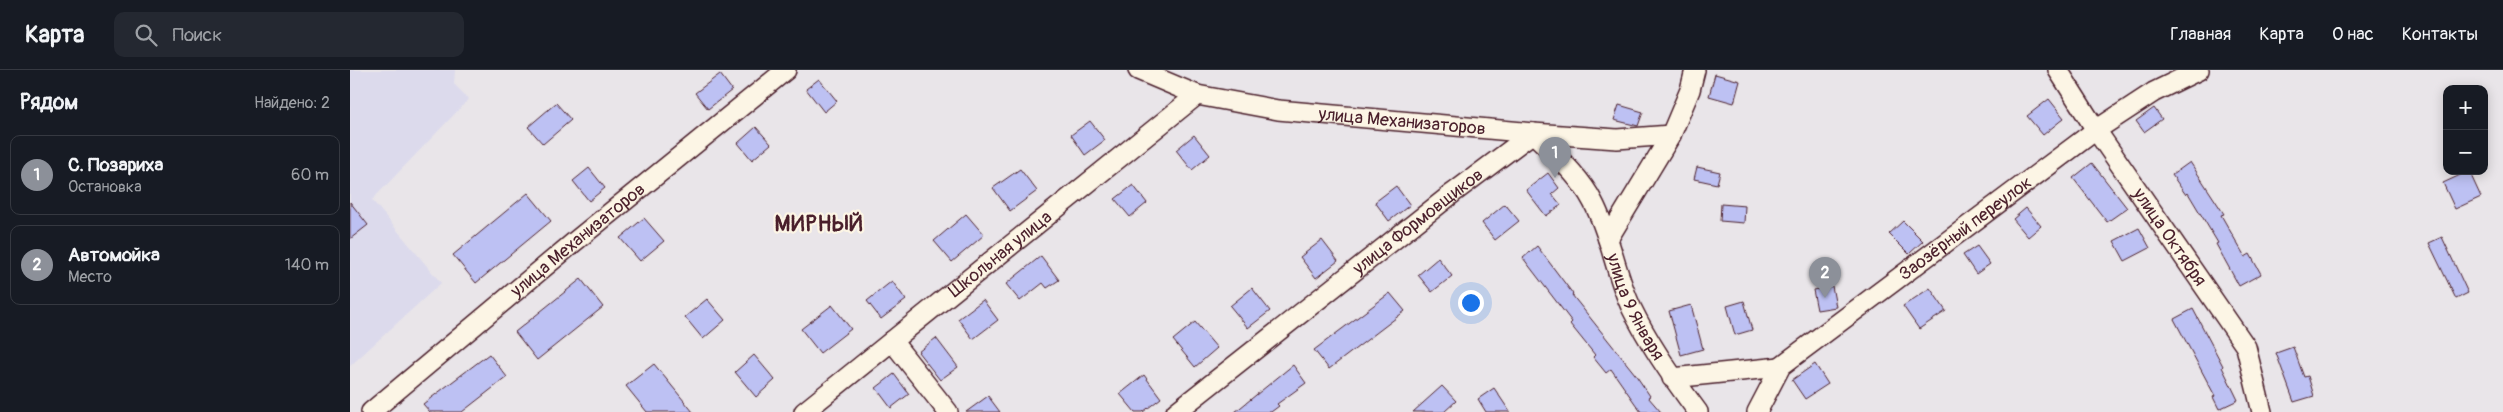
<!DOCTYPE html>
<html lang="ru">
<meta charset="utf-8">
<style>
body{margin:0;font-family:Pangolin,sans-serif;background:#242831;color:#f1f3f6}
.controls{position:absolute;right:15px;top:15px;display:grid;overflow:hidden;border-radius:10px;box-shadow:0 2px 12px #0003}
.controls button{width:45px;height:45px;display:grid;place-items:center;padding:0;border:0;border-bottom:1px solid #363941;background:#171b24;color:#f1f3f6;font:25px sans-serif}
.you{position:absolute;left:1120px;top:232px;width:18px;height:18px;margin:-12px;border:4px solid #fff;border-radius:50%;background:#1a73e8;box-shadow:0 0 0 8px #1a73e833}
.badge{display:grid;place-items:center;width:32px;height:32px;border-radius:50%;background:#8c9099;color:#fff;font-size:16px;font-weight:700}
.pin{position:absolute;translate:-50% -41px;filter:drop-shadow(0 1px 2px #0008)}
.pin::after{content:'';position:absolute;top:26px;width:18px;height:15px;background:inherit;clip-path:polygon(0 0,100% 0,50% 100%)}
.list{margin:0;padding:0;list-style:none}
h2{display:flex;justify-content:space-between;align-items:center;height:65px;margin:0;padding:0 20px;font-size:21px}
h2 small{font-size:16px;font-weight:400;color:#9ea1a6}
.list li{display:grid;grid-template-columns:32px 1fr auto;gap:15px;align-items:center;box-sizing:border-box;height:80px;margin:0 10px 10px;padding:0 10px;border:1px solid #363941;border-radius:10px}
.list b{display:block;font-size:19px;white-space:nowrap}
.list p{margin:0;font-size:16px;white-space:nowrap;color:#9ea1a6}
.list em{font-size:16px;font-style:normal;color:#9ea1a6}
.icon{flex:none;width:28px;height:28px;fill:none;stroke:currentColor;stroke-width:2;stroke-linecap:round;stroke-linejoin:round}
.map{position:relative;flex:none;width:2153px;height:342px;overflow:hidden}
header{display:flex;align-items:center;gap:30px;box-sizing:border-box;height:70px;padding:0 25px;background:#171b24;border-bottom:1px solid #363941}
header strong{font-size:24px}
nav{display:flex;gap:28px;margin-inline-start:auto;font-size:18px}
.search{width:350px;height:45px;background:#242831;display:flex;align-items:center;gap:12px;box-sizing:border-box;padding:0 18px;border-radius:10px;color:#9ea1a6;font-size:19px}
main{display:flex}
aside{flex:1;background:#171b24}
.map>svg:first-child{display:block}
</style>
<header>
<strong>Карта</strong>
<div class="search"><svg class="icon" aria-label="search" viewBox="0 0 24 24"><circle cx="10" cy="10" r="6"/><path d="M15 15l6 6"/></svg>Поиск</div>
<nav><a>Главная</a><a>Карта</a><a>О нас</a><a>Контакты</a></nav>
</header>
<main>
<aside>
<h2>Рядом<small>Найдено: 2</small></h2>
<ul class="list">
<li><span class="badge">1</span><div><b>С. Позариха</b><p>Остановка</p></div><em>60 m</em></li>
<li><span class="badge">2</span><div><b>Автомойка</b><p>Место</p></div><em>140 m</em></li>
</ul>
</aside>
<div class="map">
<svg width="2153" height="342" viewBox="0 0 2153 342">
<rect width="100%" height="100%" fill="#e9e5e9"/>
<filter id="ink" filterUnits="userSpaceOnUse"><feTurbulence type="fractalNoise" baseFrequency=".02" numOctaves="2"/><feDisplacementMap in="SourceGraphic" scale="10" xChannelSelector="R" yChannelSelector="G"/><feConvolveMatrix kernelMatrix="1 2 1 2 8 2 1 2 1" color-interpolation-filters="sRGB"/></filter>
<g filter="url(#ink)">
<polygon fill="#dcdaec" points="0,0 105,0 104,14 119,29 22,130 91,213 0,296"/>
<g fill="#bdc1f3" stroke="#4a1f2b">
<polygon points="370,4 382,20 358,39 345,23"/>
<polygon points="1365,4 1390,11 1384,33 1359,26"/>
<polygon points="469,9 487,31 474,42 456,19"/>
<polygon points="1699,29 1714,48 1693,65 1677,46"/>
<polygon points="206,33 221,50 193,74 178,57"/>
<polygon points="1269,35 1293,42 1288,56 1264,50"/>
<polygon points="1804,38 1812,49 1794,62 1786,51"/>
<polygon points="740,51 755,70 735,85 721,65"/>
<polygon points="406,57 421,74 402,90 388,73"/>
<polygon points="844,65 860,85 842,100 826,80"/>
<polygon points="1840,92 1874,144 1871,145 1895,187 1900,184 1911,204 1889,216 1866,174 1868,173 1838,123 1836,125 1822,105"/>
<polygon points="1742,93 1777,138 1757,152 1723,108"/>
<polygon points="1347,97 1370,102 1367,114 1344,109"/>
<polygon points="239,98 255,118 239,131 223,111"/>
<polygon points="670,99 687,121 660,141 643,118"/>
<polygon points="2119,101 2131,127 2105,139 2093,113"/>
<polygon points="1198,103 1209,118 1202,124 1211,135 1196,146 1176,120"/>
<polygon points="783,115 797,133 780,147 765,129"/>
<polygon points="1046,116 1060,135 1039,151 1025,132"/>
<polygon points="178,123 201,151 126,213 103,185"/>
<polygon points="0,132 18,155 0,169"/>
<polygon points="1155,134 1169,151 1145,170 1132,153"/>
<polygon points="1371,134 1395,136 1394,153 1370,151"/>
<polygon points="1676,138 1691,156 1678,167 1663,149"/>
<polygon points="616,144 634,165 602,192 584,171"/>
<polygon points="294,148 314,171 290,191 270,168"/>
<polygon points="1553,151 1573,171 1559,184 1539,164"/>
<polygon points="1789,158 1800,178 1775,191 1764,171"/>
<polygon points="2092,167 2118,223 2106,229 2079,173"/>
<polygon points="972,170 988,191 966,208 950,187"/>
<polygon points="1187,176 1223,224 1222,225 1285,304 1300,326 1298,327 1311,342 1291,342 1261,299 1256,303 1243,287 1245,285 1220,254 1222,252 1173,188"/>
<polygon points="1627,176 1640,194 1626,204 1613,185"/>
<polygon points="691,186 709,210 697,218 693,213 670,231 656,214"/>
<polygon points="1088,188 1102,206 1082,222 1068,205"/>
<polygon points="231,209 253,237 187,290 165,262"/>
<polygon points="542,211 556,230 531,249 517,231"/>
<polygon points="1482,216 1486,237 1467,240 1463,220"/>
<polygon points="902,218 920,241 898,258 880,236"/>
<polygon points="1580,218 1596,241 1569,259 1553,236"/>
<polygon points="1040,223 1055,241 979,299 964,280"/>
<polygon points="357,229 375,250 353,269 335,247"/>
<polygon points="633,230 648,250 623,269 608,249"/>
<polygon points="1394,231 1402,260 1385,265 1377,236"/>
<polygon points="482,235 501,259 470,283 451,259"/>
<polygon points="1341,235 1353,279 1331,285 1319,241"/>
<polygon points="1843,239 1873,296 1872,297 1888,330 1869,339 1863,327 1865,326 1824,249"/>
<polygon points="845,252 867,278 845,297 823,270"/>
<polygon points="586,268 608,297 590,310 568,282"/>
<polygon points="1943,277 1954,307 1958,306 1964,326 1944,332 1926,283"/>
<polygon points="139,284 157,307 112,342 80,342 73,334"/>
<polygon points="404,285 425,310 406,327 385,302"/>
<polygon points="304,294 343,342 297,342 276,316"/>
<polygon points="1465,294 1478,314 1455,329 1442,310"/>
<polygon points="943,295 956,313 927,334 929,336 921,342 885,342"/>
<polygon points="544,304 559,324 541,338 526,318"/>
<polygon points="794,305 811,328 793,342 785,342 770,324"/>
<polygon points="1092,316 1106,331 1094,342 1063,342"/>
<polygon points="1144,318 1160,342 1136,342 1128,329"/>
<polygon points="638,326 650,342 616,342"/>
</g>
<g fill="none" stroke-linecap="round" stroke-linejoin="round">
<defs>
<g id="minor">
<path id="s1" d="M788,0L847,25L928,40L1183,63L1267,69L1321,65"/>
<path id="s2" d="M1708,0L1746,60L1896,277L1912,342"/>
<path id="s3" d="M1183,63C1205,85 1229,105 1243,132C1261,166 1265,204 1282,239C1300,276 1324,310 1348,342"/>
<polyline points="1258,169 1321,65 1340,20 1345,0"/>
<polyline points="542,271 598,342"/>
<polyline points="1322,308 1430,297"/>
<path id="s4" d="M21,342L223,173L436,0"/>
<path id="s5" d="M454,342L847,25"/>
<path id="s6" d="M826,342L1103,123L1183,63"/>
<path id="s7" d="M1407,342L1431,296L1746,60L1804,22L1849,0"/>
</g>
</defs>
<use href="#minor" stroke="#4a1f2b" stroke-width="22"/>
<use href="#minor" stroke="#fcf5e5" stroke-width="19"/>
</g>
</g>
<g text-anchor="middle" stroke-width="4.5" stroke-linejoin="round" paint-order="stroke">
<g font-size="18" fill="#4a1f2b" stroke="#fcf5e5">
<text dy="6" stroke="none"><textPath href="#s1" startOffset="271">улица Механизаторов</textPath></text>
<text dy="6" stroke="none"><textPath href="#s6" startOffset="308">улица Формовщиков</textPath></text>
<text dy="6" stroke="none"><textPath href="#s7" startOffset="282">Заозёрный переулок</textPath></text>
<text dy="6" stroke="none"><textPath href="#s2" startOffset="201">улица Октября</textPath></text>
<text dy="6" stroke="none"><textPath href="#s4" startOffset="269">улица Механизаторов</textPath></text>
<text dy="6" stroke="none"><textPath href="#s5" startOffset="252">Школьная улица</textPath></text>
<text dy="6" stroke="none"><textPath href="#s3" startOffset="205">улица 9 Января</textPath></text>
</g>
<g font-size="22" font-weight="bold" letter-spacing="1" fill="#4a1f2b" stroke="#fcf5e5">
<text x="469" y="161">МИРНЫЙ</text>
</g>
</g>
</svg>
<div class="controls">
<button>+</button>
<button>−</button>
</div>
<div class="you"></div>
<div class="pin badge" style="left:1205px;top:108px">1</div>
<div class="pin badge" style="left:1475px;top:228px">2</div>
</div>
</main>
